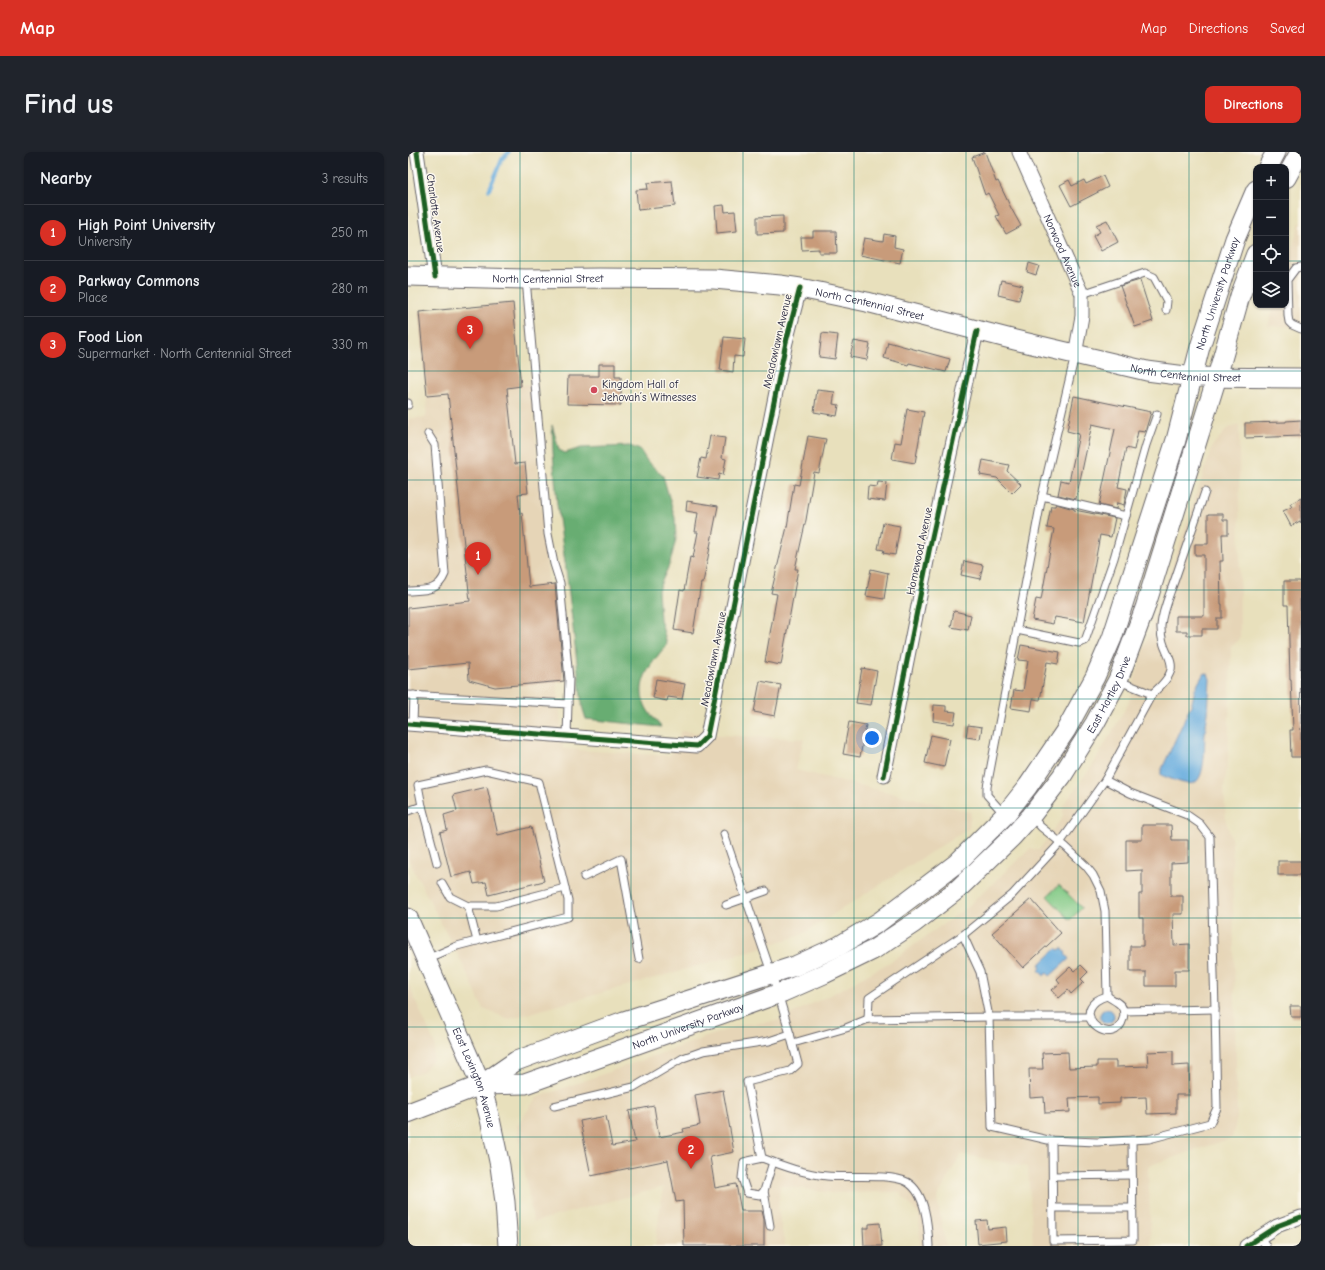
<!DOCTYPE html>
<meta charset="utf-8">
<style>
body{margin:0;font-family:"Comic Neue",sans-serif;background:#20242c;color:#f1f3f6}
.controls{position:absolute;right:12px;top:12px;display:grid;overflow:hidden;border-radius:8px;box-shadow:0 1px 3px #0004}
.controls button{width:36px;height:36px;display:grid;place-items:center;padding:0;border:0;border-bottom:1px solid #363941;background:#171b24;color:#f1f3f6;font:20px sans-serif}
.you{position:absolute;left:464px;top:586px;width:14px;height:14px;margin:-10px;border:3px solid #fff;border-radius:50%;background:#1a73e8;box-shadow:0 0 0 6px #1a73e833}
.badge{display:grid;place-items:center;width:26px;height:26px;border-radius:50%;background:#d93025;color:#fff;font-size:13px;font-weight:700}
.pin{position:absolute;translate:-50% -33px;filter:drop-shadow(0 1px 2px #0008)}
.pin::after{content:'';position:absolute;top:21px;width:14px;height:12px;background:inherit;clip-path:polygon(0 0,100% 0,50% 100%)}
.list{margin:0;padding:0;list-style:none}
h2{display:flex;justify-content:space-between;align-items:center;height:52px;margin:0;padding:0 16px;font-size:17px}
h2 small{font-size:13px;font-weight:400;color:#9ea1a6}
.list li{display:grid;grid-template-columns:26px 1fr auto;gap:12px;align-items:center;box-sizing:border-box;height:56px;padding:0 16px;border-top:1px solid #363941}
.list b{display:block;font-size:15px;white-space:nowrap}
.list p{margin:0;font-size:13px;white-space:nowrap;color:#9ea1a6}
.list em{font-size:13px;font-style:normal;color:#9ea1a6}
.icon{flex:none;width:22px;height:22px;fill:none;stroke:currentColor;stroke-width:2;stroke-linecap:round;stroke-linejoin:round}
.map{position:relative;flex:none;width:893px;height:1094px;overflow:hidden;border-radius:8px}
header{display:flex;align-items:center;gap:24px;box-sizing:border-box;height:56px;padding:0 20px;background:#d93025;color:#fff}
header strong{font-size:19px}
nav{display:flex;gap:22px;margin-inline-start:auto;font-size:14px}
.intro{display:flex;align-items:center;justify-content:space-between;box-sizing:border-box;height:96px;padding:0 24px}
h1{margin:0;font-size:28px}
.button{padding:10px 18px;border-radius:8px;background:#d93025;color:#fff;font-size:14px;font-weight:700}
main{display:flex;gap:24px;padding:0 24px}
aside{flex:1;background:#171b24;border-radius:8px;box-shadow:0 1px 3px #0004}
.map>svg:first-child{display:block}
</style>
<header>
<strong>Map</strong>
<nav><a>Map</a><a>Directions</a><a>Saved</a></nav>
</header>
<div class="intro"><h1>Find us</h1><a class="button">Directions</a></div>
<main>
<aside>
<h2>Nearby<small>3 results</small></h2>
<ul class="list">
<li><span class="badge">1</span><div><b>High Point University</b><p>University</p></div><em>250 m</em></li>
<li><span class="badge">2</span><div><b>Parkway Commons</b><p>Place</p></div><em>280 m</em></li>
<li><span class="badge">3</span><div><b>Food Lion</b><p>Supermarket · North Centennial Street</p></div><em>330 m</em></li>
</ul>
</aside>
<div class="map">
<svg width="893" height="1094" viewBox="0 0 893 1094">
<rect width="100%" height="100%" fill="#fbf7ec"/>
<filter id="ink" filterUnits="userSpaceOnUse"><feTurbulence type="fractalNoise" baseFrequency=".025" numOctaves="2"/><feDisplacementMap in="SourceGraphic" scale="8" xChannelSelector="R" yChannelSelector="G"/><feConvolveMatrix kernelMatrix="1 2 1 2 8 2 1 2 1" color-interpolation-filters="sRGB"/></filter>
<filter id="wash" filterUnits="userSpaceOnUse"><feTurbulence type="fractalNoise" baseFrequency=".012" numOctaves="4" result="noise"/><feDisplacementMap in="SourceGraphic" scale="16" xChannelSelector="R" yChannelSelector="G"/><feGaussianBlur stdDeviation="0.9" result="paint"/><feColorMatrix in="noise" values="0 0 0 0 0 0 0 0 0 0 0 0 0 0 0 0 0 1.4 0 .05"/><feComposite in="paint" operator="in"/></filter>
<g filter="url(#wash)">
<rect width="100%" height="100%" fill="#e8e0bc"/>
<g fill="#e6d5b7">
<polygon points="893,67 893,175 860,174 866,153 878,153 878,115"/>
<polygon points="123,232 155,597 262,604 273,579 309,583 396,587 388,618 563,660 561,676 393,783 332,802 101,867 75,857 60,823 0,707 0,267 18,265 19,244"/>
<polygon points="831,273 832,487 823,495 820,610 816,636 818,669 824,690 829,966 824,986 740,1014 743,1094 625,1094 620,1015 553,1002 529,1046 538,1094 512,1094 511,1063 491,1040 422,1041 372,1033 370,1058 377,1094 247,1094 255,1035 125,1070 109,974 128,946 332,873 369,869 430,839 484,809 559,755 622,697 631,698 655,664 655,654 686,611 720,552 731,512 805,293 820,276"/>
<polygon points="0,831 27,893 25,907 16,919 0,925"/>
</g>
<polygon fill="#81c985" stroke="#527660" points="651,733 674,756 662,768 639,744"/>
<path fill="#68ad72" stroke="#456856" d="M144,273L151,298L157,301L173,296L222,294L232,298L239,309L255,324L267,366L268,387L262,411L250,438L252,467L259,492C246,509 226,529 237,553C240,561 248,568 253,575L178,567L174,554L160,433L149,352L145,300Z"/>
<g fill="#6aaedf" stroke="#46688d">
<path d="M796,521L800,522L802,527C801,538 801,550 800,561C799,568 797,575 797,582C796,593 798,626 786,631C778,634 761,626 753,623V619L784,551L787,537Z"/>
<polygon points="649,796 651,798 654,796 658,801 657,802 661,807 642,824 639,821 636,824 631,818 633,816 631,813"/>
<circle cx="699" cy="864" r="7"/>
</g>
<g fill="none" stroke-linecap="round" stroke-linejoin="round">
<polyline stroke="#6aaedf" stroke-width="3.5" points="81,38 94,7 101,0"/>
</g>
<g id="blocks">
<g fill="#c89b7a">
<polygon points="577,0 588,30 590,29 603,56 613,74 598,82 588,64 591,63 580,41 577,43 564,5"/>
<polygon points="695,24 700,35 663,54 652,33 661,28 664,34 676,28 678,32"/>
<polygon points="264,29 267,54 230,58 228,38 240,37 239,31"/>
<polygon points="316,53 317,60 327,59 329,79 309,81 307,54"/>
<polygon points="375,64 375,81 349,82 349,65"/>
<polygon points="699,68 710,90 693,99 685,84 692,80 688,73"/>
<polygon points="405,79 428,79 429,101 411,101 411,97 394,98 393,85 405,85"/>
<polygon points="476,82 487,84 486,95 495,97 492,111 452,103 456,86 475,89"/>
<polygon points="621,111 631,114 628,123 619,120"/>
<polygon points="593,128 615,133 611,148 590,143"/>
<polygon points="732,128 745,169 727,175 712,134"/>
<polygon points="105,151 113,234 99,236 107,312 117,311 120,341 110,342 112,362 114,361 121,435 147,432 156,529 87,535 61,528 60,511 0,517 0,456 62,449 40,242 19,244 11,160"/>
<polygon points="414,181 430,183 427,207 411,205"/>
<polygon points="316,185 337,187 335,205 326,204 325,220 312,218"/>
<polygon points="446,189 462,192 459,208 442,205"/>
<polygon points="480,190 542,207 538,220 501,211 500,213 476,206"/>
<polygon points="191,212 207,212 207,225 213,225 213,253 159,252 160,224 191,224"/>
<polygon points="409,238 427,240 425,252 431,253 429,264 406,260"/>
<polygon points="666,244 743,260 737,280 730,279 726,298 718,296 710,335 719,337 716,353 709,351 708,357 691,353 707,277 684,272 668,347 650,343 653,328 661,330 671,282 659,279"/>
<polygon points="499,257 516,260 507,311 484,307 487,290 493,291"/>
<polygon points="893,268 893,284 837,286 837,271 878,270 878,269"/>
<polygon points="302,284 317,286 314,306 318,307 315,323 311,322 310,328 289,325 293,306 298,307"/>
<polygon points="400,284 418,287 411,321 406,320 398,368 387,417 390,417 373,513 357,510 369,442 363,441 379,375 386,332 391,333"/>
<polygon points="575,308 601,313 599,319 613,332 604,341 589,326 572,323"/>
<polygon points="470,330 479,331 477,349 459,347 460,334 469,335"/>
<polygon points="893,346 893,371 892,369 883,374 875,359 884,355 882,352"/>
<polygon points="279,349 310,354 295,431 293,431 285,481 266,478 272,438 276,439 282,405 285,406 290,380 287,380 290,361 278,359"/>
<polygon points="648,352 666,357 666,358 707,366 703,385 692,383 676,470 647,465 645,472 624,468 628,447 633,448 646,377 639,376 643,354 647,354"/>
<polygon points="800,362 815,362 815,368 820,368 820,382 814,382 815,409 812,409 813,452 814,452 814,466 809,466 809,477 794,477 794,483 779,483 779,479 768,479 768,464 796,464 796,403 787,403 787,392 800,392"/>
<polygon points="475,371 492,374 487,403 475,401 476,398 470,397"/>
<polygon points="556,409 575,413 572,427 553,423"/>
<polygon points="463,417 480,421 476,447 458,444"/>
<polygon points="876,429 892,429 893,605 883,605 882,578 885,578 883,527 882,527 880,453 876,453"/>
<polygon points="546,459 563,463 560,478 543,475"/>
<polygon points="613,493 652,500 650,512 639,510 632,548 625,547 623,559 603,556 606,538 615,539 620,509 610,508"/>
<polygon points="454,516 469,519 463,553 448,551"/>
<polygon points="248,527 277,532 274,547 260,545 259,549 245,546"/>
<polygon points="352,529 373,533 367,564 346,560"/>
<polygon points="526,553 538,554 538,559 548,560 546,572 525,569"/>
<polygon points="441,570 458,573 452,605 435,602"/>
<polygon points="560,573 574,575 572,587 558,585"/>
<polygon points="523,583 542,587 536,615 517,611"/>
<polygon points="79,635 90,683 123,675 136,729 81,743 78,730 66,732 63,720 43,725 32,680 39,678 36,663 49,659 45,643"/>
<polygon points="734,673 763,673 764,688 780,688 780,710 763,711 763,744 775,744 775,762 765,762 766,793 781,792 781,818 767,818 767,834 738,834 738,820 722,820 722,794 735,794 735,766 731,766 731,742 734,742 734,718 718,719 718,688 734,688"/>
<rect x="870" y="709" width="23" height="14"/>
<polygon points="623,747 653,781 615,816 584,781"/>
<polygon points="673,813 680,820 673,827 676,830 663,842 660,838 651,846 644,838 652,831 649,827 662,815 666,819"/>
<polygon points="882,854 893,854 893,865 883,865"/>
<polygon points="765,899 765,914 781,913 782,943 768,943 768,961 739,962 738,945 712,946 712,951 690,952 690,945 661,946 662,960 637,961 636,945 622,946 621,917 635,917 634,901 660,900 661,916 689,915 689,909 708,909 708,915 740,914 739,900"/>
<polygon points="315,938 326,1000 302,1005 307,1036 328,1032 333,1059 354,1059 356,1067 356,1094 276,1094 275,1049 268,1050 260,1008 183,1024 172,969 198,964 204,994 227,990 221,959 246,954 251,985 276,980 275,977 292,973 287,943"/>
<polygon points="579,1068 580,1077 598,1075 599,1089 570,1092 568,1069"/>
<polygon points="472,1071 474,1094 456,1094 455,1076 461,1076 461,1072"/>
</g>
</g>
</g>
<g filter="url(#ink)">
<use href="#blocks" fill-opacity="0" stroke="#676468" stroke-width="1"/>
<g fill="none" stroke-linecap="round" stroke-linejoin="round">
<defs>
<g id="lane">
<polyline points="893,115 888,116 879,128 880,164 881,170 884,173 893,177"/>
<polyline points="118,127 140,382 146,412 152,431 161,527 160,552"/>
<polyline points="674,142 737,121 746,125 759,149 758,158"/>
<polyline points="0,251 0,253"/>
<polyline points="634,344 718,364"/>
<path d="M0,439C16,438 30,440 37,422L27,293L20,282"/>
<polyline points="609,478 671,491 677,489 706,406 738,293 749,262"/>
<path d="M744,542C782,509 752,509 753,474C754,458 762,442 767,427C777,398 787,369 797,340"/>
<polyline points="0,543 160,552 159,584"/>
<polyline points="5,572 6,543"/>
<polyline points="697,628 744,542 711,529"/>
<polyline points="14,654 29,711"/>
<polyline points="0,659 14,654 10,633 78,618 131,630 160,748 160,765 49,794 19,807"/>
<polyline points="597,663 579,643 579,635 634,344 667,203"/>
<polyline points="623,664 633,675 658,695 678,714 685,723 693,739 697,759 699,844"/>
<polyline points="176,725 213,707 231,807"/>
<polyline points="34,731 42,745 60,754 69,789"/>
<polyline points="318,753 358,739"/>
<polyline points="60,754 88,754 157,736"/>
<path d="M699,844C708,850 719,853 715,867C707,896 665,868 688,849C691,847 695,845 699,844Z"/>
<polyline points="682,865 581,865 584,975 640,988 689,990 741,987 802,971 809,956 807,857"/>
<polyline points="460,867 461,846 555,783 604,743 652,691 697,628 722,641 779,663 792,672 802,685 807,857 716,859"/>
<path d="M382,882L390,912L382,919L339,930L354,1006C375,1014 397,1022 419,1024C439,1026 482,1021 499,1030C518,1041 520,1074 521,1094"/>
<polyline points="385,891 438,876 460,867 581,865 572,820 555,783"/>
<polyline points="146,954 226,935 275,906 295,899 361,889 382,882 370,841 316,682"/>
<polyline points="644,988 645,1089 725,1088 724,988"/>
<polyline points="354,1006 336,1010 334,1026 339,1041 352,1043 356,1039"/>
<polyline points="645,1024 724,1023"/>
<polyline points="645,1056 724,1056"/>
<polyline points="362,1074 356,1039 365,1010"/>
<polyline points="852,1085 858,1094"/>
</g>
<g id="street">
<polyline points="9,0 27,125"/>
<path id="s1" d="M611,0L674,142V164L667,203"/>
<polyline points="0,572 289,594 299,584 378,190 392,136"/>
<polyline points="476,624 521,399 569,179"/>
<polyline points="838,1094 869,1074 893,1065"/>
</g>
<g id="secondary">
<polyline points="860,15 868,0"/>
<polyline points="878,26 892,0"/>
<path id="s2" d="M0,124L118,127L191,126L306,127L372,133L392,136L459,150L607,188L739,219L785,225L893,226"/>
<path id="s3" d="M0,766L73,933L82,967L92,1014L97,1050L100,1094"/>
<path id="s4" d="M73,933L117,932L375,840L416,822L465,798L506,771L550,737L604,685L623,664L654,624L687,571L710,528L737,456L809,225L832,144L848,102"/>
<path id="s5" d="M0,961L73,933L108,909L216,869L387,814L431,794L471,770L549,711L597,663L620,634L658,578L687,525L704,486L768,288L792,195L827,87L848,38"/>
</g>
</defs>
<use href="#lane" stroke="#676468" stroke-width="9"/>
<use href="#street" stroke="#676468" stroke-width="15"/>
<use href="#secondary" stroke="#676468" stroke-width="21"/>
<use href="#lane" stroke="#fff" stroke-width="7"/>
<use href="#street" stroke="#fff" stroke-width="13"/>
<use href="#secondary" stroke="#fff" stroke-width="19"/>
<defs>
<g id="cycleway">
<polyline points="9,0 27,125"/>
<polyline points="0,572 289,594 299,584 378,190 392,136"/>
<polyline points="476,624 521,399 569,179"/>
<polyline points="838,1094 869,1074 893,1065"/>
</g>
</defs>
<use href="#cycleway" stroke="#fbf7ec" stroke-width="8"/>
<use href="#cycleway" stroke="#1b5e20" stroke-width="5"/>
</g>
</g>
<path fill="none" stroke="#0f766e" stroke-width="1" stroke-opacity="0.55" d="M112,0V1094M223,0V1094M335,0V1094M446,0V1094M558,0V1094M670,0V1094M781,0V1094M0,109H848M878,109H893M0,219H893M0,328H893M0,438H893M0,547H893M0,656H893M0,766H893M0,875H893M0,985H893"/>
<circle fill="#d1495b" stroke="#fbf7ec" stroke-width="1.5" cx="186" cy="238" r="4"/>
<g text-anchor="middle" stroke-width="3" stroke-linejoin="round" paint-order="stroke">
<g font-size="11" fill="#22223b" stroke="#fbf7ec">
<text transform="translate(28 61) rotate(82)" y="4">Charlotte Avenue</text>
<text dy="4" stroke="none"><textPath href="#s1" startOffset="108">Norwood Avenue</textPath></text>
<text dy="4" stroke="none"><textPath href="#s2" startOffset="140">North Centennial Street</textPath></text>
<text dy="4" stroke="none"><textPath href="#s5" startOffset="1244">North University Parkway</textPath></text>
<text dy="4" stroke="none"><textPath href="#s2" startOffset="464">North Centennial Street</textPath></text>
<text transform="translate(369 189) rotate(-77)" y="4">Meadowlawn Avenue</text>
<text dy="4" stroke="none"><textPath href="#s2" startOffset="788">North Centennial Street</textPath></text>
<text transform="translate(511 399) rotate(-78)" y="4">Homewood Avenue</text>
<text transform="translate(305 507) rotate(-79)" y="4">Meadowlawn Avenue</text>
<text dy="4" stroke="none"><textPath href="#s4" startOffset="770">East Hartley Drive</textPath></text>
<text dy="4" stroke="none"><textPath href="#s4" startOffset="217">North University Parkway</textPath></text>
<text dy="4" stroke="none"><textPath href="#s3" startOffset="173">East Lexington Avenue</textPath></text>
</g>
<g font-size="11" fill="#22223b" stroke="#fbf7ec" text-anchor="start">
<text x="194" y="236">Kingdom Hall of<tspan x="194" dy="13">Jehovah’s Witnesses</tspan></text>
</g>
</g>
</svg>
<div class="controls">
<button>+</button>
<button>−</button>
<button><svg class="icon" aria-label="locate" viewBox="0 0 24 24"><circle cx="12" cy="12" r="6"/><path d="M12 2v4M12 18v4M2 12h4M18 12h4"/></svg></button>
<button><svg class="icon" aria-label="layers" viewBox="0 0 24 24"><path d="M12 4l9 5-9 5-9-5zM3 14l9 5 9-5"/></svg></button>
</div>
<div class="you"></div>
<div class="pin badge" style="left:70px;top:423px">1</div>
<div class="pin badge" style="left:283px;top:1017px">2</div>
<div class="pin badge" style="left:62px;top:197px">3</div>
</div>
</main>
